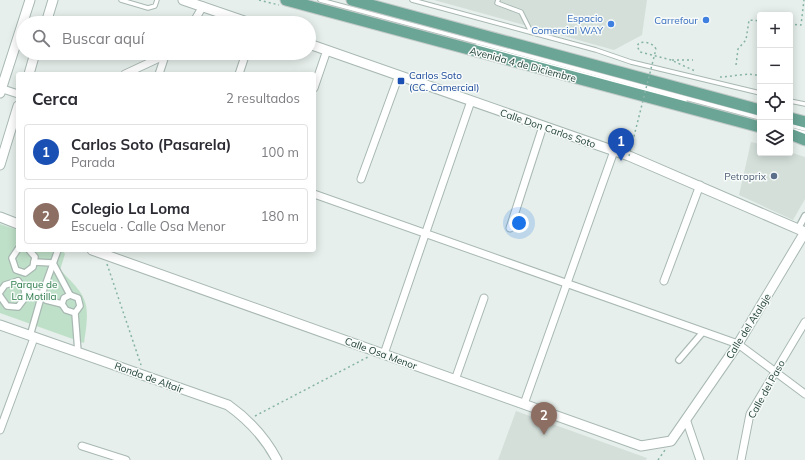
<!DOCTYPE html>
<html lang="es">
<meta charset="utf-8">
<style>
body{margin:0;font-family:Mulish,sans-serif;background:#f2f2f3;color:#2b2b33}
.controls{position:absolute;right:12px;top:12px;display:grid;overflow:hidden;border-radius:4px;box-shadow:0 2px 10px #0003}
.controls button{width:36px;height:36px;display:grid;place-items:center;padding:0;border:0;border-bottom:1px solid #e1e1e2;background:#fff;color:#2b2b33;font:20px sans-serif}
.you{position:absolute;left:519px;top:223px;width:14px;height:14px;margin:-10px;border:3px solid #fff;border-radius:50%;background:#1a73e8;box-shadow:0 0 0 6px #1a73e833}
.badge{display:grid;place-items:center;width:26px;height:26px;border-radius:50%;background:#0f766e;color:#fff;font-size:13px;font-weight:700}
.pin{position:absolute;translate:-50% -33px;filter:drop-shadow(0 1px 2px #0008)}
.pin::after{content:'';position:absolute;top:21px;width:14px;height:12px;background:inherit;clip-path:polygon(0 0,100% 0,50% 100%)}
.list{margin:0;padding:0;list-style:none}
h2{display:flex;justify-content:space-between;align-items:center;height:52px;margin:0;padding:0 16px;font-size:17px}
h2 small{font-size:13px;font-weight:400;color:#7c7c81}
.list li{display:grid;grid-template-columns:26px 1fr auto;gap:12px;align-items:center;box-sizing:border-box;height:56px;margin:0 8px 8px;padding:0 8px;border:1px solid #e1e1e2;border-radius:4px}
.list b{display:block;font-size:15px;white-space:nowrap}
.list p{margin:0;font-size:13px;white-space:nowrap;color:#7c7c81}
.list em{font-size:13px;font-style:normal;color:#7c7c81}
.icon{flex:none;width:22px;height:22px;fill:none;stroke:currentColor;stroke-width:2;stroke-linecap:round;stroke-linejoin:round}
.map{position:relative;flex:none;width:805px;height:460px;overflow:hidden}
.search{position:absolute;background:#fff;box-shadow:0 2px 10px #0003;left:16px;top:16px;width:300px;height:44px;display:flex;align-items:center;gap:10px;box-sizing:border-box;padding:0 14px;border-radius:22px;color:#7c7c81;font-size:15px}
.panel{position:absolute;background:#fff;box-shadow:0 2px 10px #0003;left:16px;top:72px;width:300px;height:180px;border-radius:4px}
.map>svg:first-child{display:block}
</style>
<div class="map">
<svg width="805" height="460" viewBox="0 0 805 460">
<rect width="100%" height="100%" fill="#e6efeb"/>
<g fill="#d4dfda">
<polygon points="434,0 647,0 642,35 614,50"/>
<polygon points="751,142 760,144 760,153 790,152 805,157 805,199 793,220 739,195"/>
<polygon points="516,411 647,458 646,460 498,460"/>
</g>
<path fill="#bfe0c8" d="M0,224L18,230V250H62L65,254L60,270C89,298 90,303 84,343L0,313Z"/>
<g fill="none" stroke-linecap="round" stroke-linejoin="round">
<defs>
<g id="service">
<polyline points="121,0 148,8 155,6 157,0"/>
<polyline points="320,0 760,118"/>
<polyline points="412,0 596,50 631,62 760,93"/>
<polyline points="498,0 497,3 521,12 531,32"/>
<polyline points="477,46 685,101"/>
<polyline points="790,101 805,104"/>
<polyline points="790,125 805,129"/>
<polyline points="793,130 805,133"/>
</g>
<g id="pedestrian">
<polyline points="798,229 805,216"/>
<polyline points="18,249 12,258 16,270 25,273 33,267 35,257 29,250"/>
<polyline points="34,262 53,263"/>
<polyline points="53,263 70,295"/>
<polyline points="18,281 25,290 42,294 46,300 62,304"/>
<polyline points="0,292 5,285 18,281"/>
<polyline points="0,296 7,306 18,307 24,299 25,290"/>
<polyline points="75,313 66,310 62,304 64,298 70,295 78,298 80,306 75,313 78,352"/>
<polyline points="30,336 42,294 58,250"/>
<polyline points="679,360 703,332"/>
</g>
<g id="minor">
<polyline points="193,23 203,6"/>
<polyline points="125,74 170,53"/>
<polyline points="159,74 165,56"/>
<polyline points="239,74 246,53"/>
<polyline points="0,88 18,94"/>
<polyline points="314,88 327,50"/>
<polyline points="361,179 399,75"/>
<polyline points="314,194 738,344 805,394"/>
<polyline points="510,228 543,126"/>
<polyline points="664,281 700,185"/>
<polyline points="384,354 471,101"/>
<polyline points="455,380 484,298"/>
<polyline points="524,404 614,151"/>
<polyline points="686,419 700,460"/>
<polyline points="0,430 34,338"/>
<polyline points="82,446 126,460"/>
<polyline points="741,460 750,414 805,322"/>
</g>
<g id="tertiary">
<polyline points="183,0 250,23"/>
<polyline points="46,23 53,0"/>
<polyline points="309,44 629,156 805,232"/>
<polyline points="29,74 35,53"/>
<polyline points="0,93 30,0"/>
<polyline points="0,165 18,106"/>
<polyline points="0,217 18,224"/>
<polyline points="92,250 641,446 671,441 738,344 805,232"/>
<path d="M0,325L228,405C249,420 265,437 277,460"/>
</g>
<g id="primary">
<polyline points="286,0 760,127"/>
<polyline points="352,0 760,110"/>
<polyline points="790,118 805,122"/>
<polyline points="790,134 805,140"/>
</g>
</defs>
<use href="#service" stroke="#a8b8b2" stroke-width="5.5"/>
<use href="#pedestrian" stroke="#a8b8b2" stroke-width="8"/>
<use href="#minor" stroke="#a8b8b2" stroke-width="9"/>
<use href="#tertiary" stroke="#a8b8b2" stroke-width="11"/>
<use href="#primary" stroke="#c2cac8" stroke-width="13"/>
<g stroke="#86b3a5" stroke-width="1.5" stroke-dasharray="2 3" stroke-linecap="butt">
<polyline points="259,0 279,5"/>
<polyline points="790,24 801,25 804,0"/>
<path d="M656,49C653,43 645,41 639,43L637,46L640,52L671,60L695,71"/>
<polyline points="672,60 693,60"/>
<polyline points="736,65 738,49 746,40 749,20 760,21"/>
<path d="M720,77C731,77 753,71 760,77"/>
<polyline points="107,264 141,365"/>
<polyline points="255,416 368,357"/>
<polyline points="658,460 665,450"/>
</g>
<use href="#service" stroke="#fff" stroke-width="3.5"/>
<use href="#pedestrian" stroke="#fff" stroke-width="5.5"/>
<use href="#minor" stroke="#fff" stroke-width="7"/>
<use href="#tertiary" stroke="#fff" stroke-width="9"/>
<use href="#primary" stroke="#6aa596" stroke-width="11"/>
<polyline stroke="#86b3a5" stroke-width="1.5" stroke-dasharray="2 3" stroke-linecap="butt" points="629,156 656,49"/>
</g>
<g fill="#3f7fe0" stroke="#f7fbf9" stroke-width="1.5">
<circle cx="706" cy="20" r="4"/>
<circle cx="611" cy="24" r="4"/>
</g>
<rect fill="#1a4fb4" stroke="#f7fbf9" stroke-width="1.5" x="397" y="77" width="8" height="8" rx="2"/>
<circle fill="#5c6f8a" stroke="#f7fbf9" stroke-width="1.5" cx="774" cy="176" r="4"/>
<g text-anchor="middle" stroke-width="3" stroke-linejoin="round" paint-order="stroke">
<g font-size="10" fill="#366cbe" stroke="#f7fbf9" text-anchor="end">
<text x="603" y="22">Espacio<tspan x="603" dy="12">Comercial WAY</tspan></text>
<text x="698" y="24">Carrefour</text>
</g>
<g font-size="10" fill="#24423a" stroke="#f7fbf9">
<text transform="translate(523 64) rotate(15)" y="4">Avenida 4 de Diciembre</text>
<text transform="translate(548 128) rotate(19)" y="4">Calle Don Carlos Soto</text>
<text transform="translate(748 326) rotate(-58)" y="4">Calle del Atalaje</text>
<text transform="translate(381 353) rotate(20)" y="4">Calle Osa Menor</text>
<text transform="translate(149 377) rotate(20)" y="4">Ronda de Altair</text>
<text transform="translate(766 389) rotate(-61)" y="4">Calle del Paso</text>
</g>
<g font-size="10" fill="#164399" stroke="#f7fbf9" text-anchor="start">
<text x="409" y="79">Carlos Soto<tspan x="409" dy="12">(CC. Comercial)</tspan></text>
</g>
<g font-size="10" fill="#4e5e75" stroke="#f7fbf9" text-anchor="end">
<text x="766" y="180">Petroprix</text>
</g>
<g font-size="10" fill="#2d7a4b" stroke="#f7fbf9">
<text x="34" y="288">Parque de<tspan x="34" dy="12">La Motilla</tspan></text>
</g>
</g>
</svg>
<div class="controls">
<button>+</button>
<button>−</button>
<button><svg class="icon" aria-label="locate" viewBox="0 0 24 24"><circle cx="12" cy="12" r="6"/><path d="M12 2v4M12 18v4M2 12h4M18 12h4"/></svg></button>
<button><svg class="icon" aria-label="layers" viewBox="0 0 24 24"><path d="M12 4l9 5-9 5-9-5zM3 14l9 5 9-5"/></svg></button>
</div>
<div class="you"></div>
<div class="pin badge" style="left:621px;top:161px;background:#1a4fb4">1</div>
<div class="pin badge" style="left:544px;top:435px;background:#8d6e63">2</div>
<div class="search"><svg class="icon" aria-label="search" viewBox="0 0 24 24"><circle cx="10" cy="10" r="6"/><path d="M15 15l6 6"/></svg>Buscar aquí</div>
<section class="panel">
<h2>Cerca<small>2 resultados</small></h2>
<ul class="list">
<li><span class="badge" style="background:#1a4fb4">1</span><div><b>Carlos Soto (Pasarela)</b><p>Parada</p></div><em>100 m</em></li>
<li><span class="badge" style="background:#8d6e63">2</span><div><b>Colegio La Loma</b><p>Escuela · Calle Osa Menor</p></div><em>180 m</em></li>
</ul>
</section>
</div>
